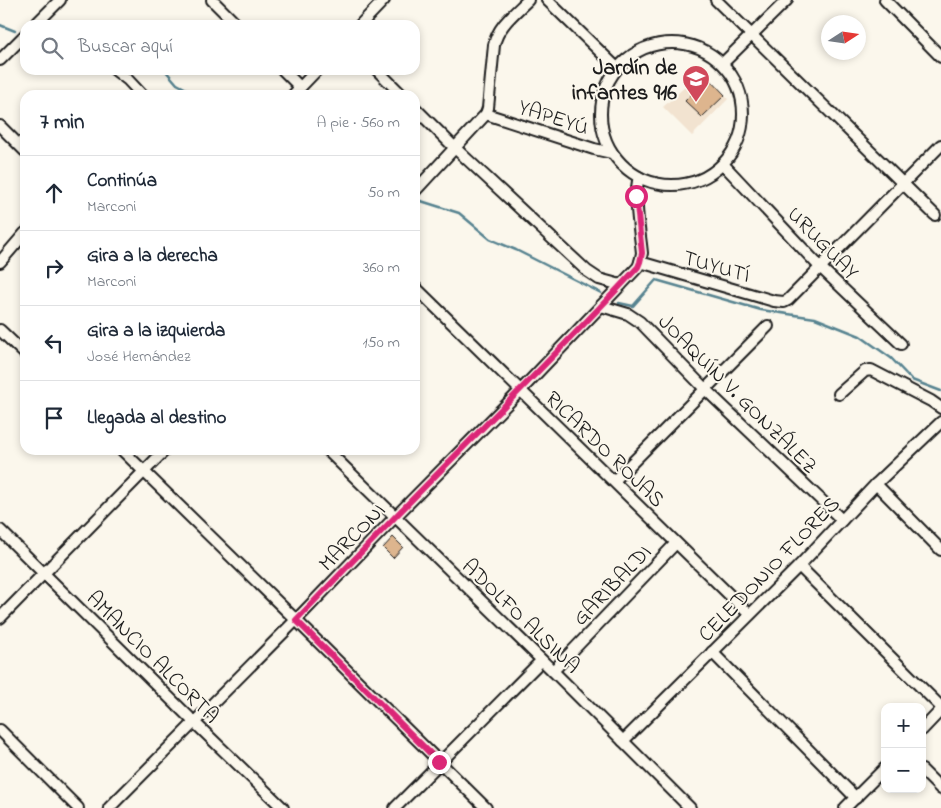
<!DOCTYPE html>
<html lang="es">
<meta charset="utf-8">
<style>
body{margin:0;font-family:"Indie Flower",sans-serif;background:#f2f2f3;color:#1f2937}
.controls{position:absolute;right:15px;bottom:15px;display:grid;overflow:hidden;border-radius:10px;box-shadow:0 2px 8px #0003}
.controls button{width:45px;height:45px;display:grid;place-items:center;padding:0;border:0;border-bottom:1px solid #e0e1e3;background:#fff;color:#1f2937;font:25px sans-serif}
.compass{position:absolute;left:821px;top:15px;width:45px;height:45px;border-radius:50%;background:#fff;box-shadow:0 2px 8px #0003;rotate:78deg}
.stop{position:absolute;width:15px;height:15px;margin:-11px;border:4px solid #db2777;border-radius:50%;background:#fff}
.stop.end{background:#db2777;border-color:#fff;box-shadow:0 1px 5px #0008}
.list{margin:0;padding:0;list-style:none}
h2{display:flex;justify-content:space-between;align-items:center;height:65px;margin:0;padding:0 20px;font-size:21px}
h2 small{font-size:16px;font-weight:400;color:#747a83}
.list li{display:grid;grid-template-columns:32px 1fr auto;gap:15px;align-items:center;box-sizing:border-box;height:75px;padding:0 20px;border-top:1px solid #e0e1e3}
.list b{display:block;font-size:19px;white-space:nowrap}
.list p{margin:0;font-size:16px;white-space:nowrap;color:#747a83}
.list em{font-size:16px;font-style:normal;color:#747a83}
.icon{flex:none;width:28px;height:28px;fill:none;stroke:currentColor;stroke-width:2;stroke-linecap:round;stroke-linejoin:round}
.map{position:relative;flex:none;width:941px;height:808px;overflow:hidden}
.search{position:absolute;background:#fff;box-shadow:0 2px 8px #0003;left:20px;top:20px;width:400px;height:55px;display:flex;align-items:center;gap:12px;box-sizing:border-box;padding:0 18px;border-radius:15px;color:#747a83;font-size:19px}
.panel{position:absolute;background:#fff;box-shadow:0 2px 8px #0003;left:20px;top:90px;width:400px;height:365px;border-radius:15px}
.map>svg:first-child{display:block}
</style>
<div class="map">
<svg width="941" height="808" viewBox="0 0 941 808">
<rect width="100%" height="100%" fill="#fbf7ec"/>
<filter id="ink" filterUnits="userSpaceOnUse"><feTurbulence type="fractalNoise" baseFrequency=".02" numOctaves="2"/><feDisplacementMap in="SourceGraphic" scale="10" xChannelSelector="R" yChannelSelector="G"/><feConvolveMatrix kernelMatrix="1 2 1 2 8 2 1 2 1" color-interpolation-filters="sRGB"/></filter>
<g filter="url(#ink)">
<polygon fill="#f2e3d0" points="702,71 728,99 692,136 663,107"/>
<g fill="none" stroke-linecap="round" stroke-linejoin="round">
<g stroke="#578390" stroke-width="2.5">
<polyline points="0,25 15,31"/>
<polyline points="165,70 177,84 198,95"/>
<polyline points="421,201 459,213 490,239 516,250 601,293"/>
<polyline points="619,303 633,306 656,280 761,310 815,318 860,336 891,358 912,380 941,391"/>
</g>
</g>
<g fill="#ddb58e" stroke="#1c1c1c">
<polygon points="708,77 725,95 702,117 685,101"/>
<polygon points="393,537 403,547 393,558 383,548"/>
</g>
<g fill="none" stroke-linecap="round" stroke-linejoin="round">
<defs>
<g id="minor">
<polyline points="212,0 237,25"/>
<polyline points="547,0 617,68"/>
<polyline points="716,0 935,215"/>
<polyline points="885,0 941,57"/>
<polyline points="35,25 60,0"/>
<polyline points="360,25 384,0"/>
<circle cx="672" cy="114" r="71"/>
<polyline points="0,60 25,35"/>
<polyline points="723,63 787,0"/>
<polyline points="115,70 128,80 142,95"/>
<polyline points="283,70 300,87"/>
<polyline points="377,70 402,95"/>
<polyline points="293,95 317,70"/>
<polyline points="415,108 455,148 587,271 599,279 621,285"/>
<polyline points="486,114 594,149 612,153"/>
<polyline points="0,126 25,151"/>
<polyline points="723,164 820,267 901,344"/>
<path d="M415,191L486,114L488,108L494,45C498,26 514,14 528,0"/>
<polyline points="0,262 25,233"/>
<polyline points="640,262 774,301 784,302 788,300 941,145"/>
<polyline points="415,287 749,614"/>
<polyline points="601,306 628,314 640,322 705,389 842,520"/>
<polyline points="0,330 25,354"/>
<polyline points="839,394 865,371 871,370 931,401 941,408"/>
<polyline points="122,450 296,620 486,808"/>
<polyline points="327,450 553,671 690,808"/>
<polyline points="614,481 768,326"/>
<polyline points="876,484 941,550"/>
<polyline points="0,530 194,722 283,808"/>
<polyline points="799,566 941,707"/>
<polyline points="0,618 165,450"/>
<polyline points="712,652 856,798"/>
<polyline points="553,671 676,543"/>
<polyline points="0,730 78,808"/>
<polyline points="922,730 941,710"/>
<polyline points="623,741 799,566 876,484 941,422"/>
<polyline points="922,770 941,789"/>
<path d="M109,808L296,620L395,517L520,391L638,267L640,262L642,253C640,232 633,198 639,177"/>
<polyline points="395,808 541,661"/>
<polyline points="845,808 885,768"/>
</g>
</defs>
<use href="#minor" stroke="#1c1c1c" stroke-width="14"/>
<use href="#minor" stroke="#fbf7ec" stroke-width="10"/>
</g>
</g>
<g fill="none" stroke-linecap="round" stroke-linejoin="round" filter="url(#ink)">
<path stroke="#db2777" stroke-width="6" d="M439,762L296,620C329,586 362,551 396,516C477,433 559,352 638,267L640,262L642,253L636,196"/>
</g>
<defs>
<symbol id="school-pin" viewBox="-11 -11 22 30"><path d="M0 17L-7.5 6A9.5 9.5 0 1 1 7.5 6Z" fill="#d1495b" stroke="#fbf7ec"/><path d="M0-5L7-2L0 1L-7-2ZM-4 1L0 2.5L4 1V4Q0 6-4 4Z" fill="#fff"/></symbol>
</defs>
<g fill-rule="evenodd">
<use href="#school-pin" x="680" y="63" width="32" height="43"/>
</g>
<g text-anchor="middle" stroke-width="4" stroke-linejoin="round" paint-order="stroke">
<g font-size="22" font-weight="bold" fill="#1c1c1c" stroke="#fbf7ec" text-anchor="end">
<text x="677" y="74">Jardín de<tspan x="677" dy="25">infantes 916</tspan></text>
</g>
<g font-size="22" fill="#1c1c1c" stroke="#fbf7ec">
<text transform="translate(554 116) rotate(18)" y="8">YAPEYÚ</text>
<text transform="translate(824 242) rotate(46)" y="8">URUGUAY</text>
<text transform="translate(717 265) rotate(16)" y="8">TUYUTÍ</text>
<text transform="translate(739 393) rotate(45)" y="8">JOAQUÍN V. GONZÁLEZ</text>
<text transform="translate(606 448) rotate(44)" y="8">RICARDO ROJAS</text>
<text transform="translate(351 536) rotate(-46)" y="8">MARCONI</text>
<text transform="translate(768 568) rotate(-46)" y="8">CELEDONIO FLORES</text>
<text transform="translate(611 584) rotate(-46)" y="8">GARIBALDI</text>
<text transform="translate(522 615) rotate(44)" y="8">ADOLFO ALSINA</text>
<text transform="translate(154 656) rotate(45)" y="8">AMANCIO ALCORTA</text>
</g>
</g>
</svg>
<div class="controls">
<button>+</button>
<button>−</button>
</div>
<svg class="compass" viewBox="-18 -18 36 36"><path d="M0-13l5 13h-10z" fill="#e53935"/><path d="M0 13l5-13h-10z" fill="#747a83"/></svg>
<div class="stop" style="left:636px;top:196px"></div>
<div class="stop end" style="left:439px;top:762px"></div>
<div class="search"><svg class="icon" aria-label="search" viewBox="0 0 24 24"><circle cx="10" cy="10" r="6"/><path d="M15 15l6 6"/></svg>Buscar aquí</div>
<section class="panel">
<h2>7 min<small>A pie · 560 m</small></h2>
<ul class="list">
<li><svg class="icon" aria-label="ahead" viewBox="0 0 24 24"><path d="M12 20V5M6 11l6-6 6 6"/></svg><div><b>Continúa</b><p>Marconi</p></div><em>50 m</em></li>
<li><svg class="icon" aria-label="right" viewBox="0 0 24 24"><path d="M7 20v-9h11M14 6l5 5-5 5"/></svg><div><b>Gira a la derecha</b><p>Marconi</p></div><em>360 m</em></li>
<li><svg class="icon" aria-label="left" viewBox="0 0 24 24"><path d="M17 20v-9H6M10 6l-5 5 5 5"/></svg><div><b>Gira a la izquierda</b><p>José Hernández</p></div><em>150 m</em></li>
<li><svg class="icon" aria-label="arrive" viewBox="0 0 24 24"><path d="M6 21V4h12l-3 4 3 4H6"/></svg><div><b>Llegada al destino</b></div></li>
</ul>
</section>
</div>
